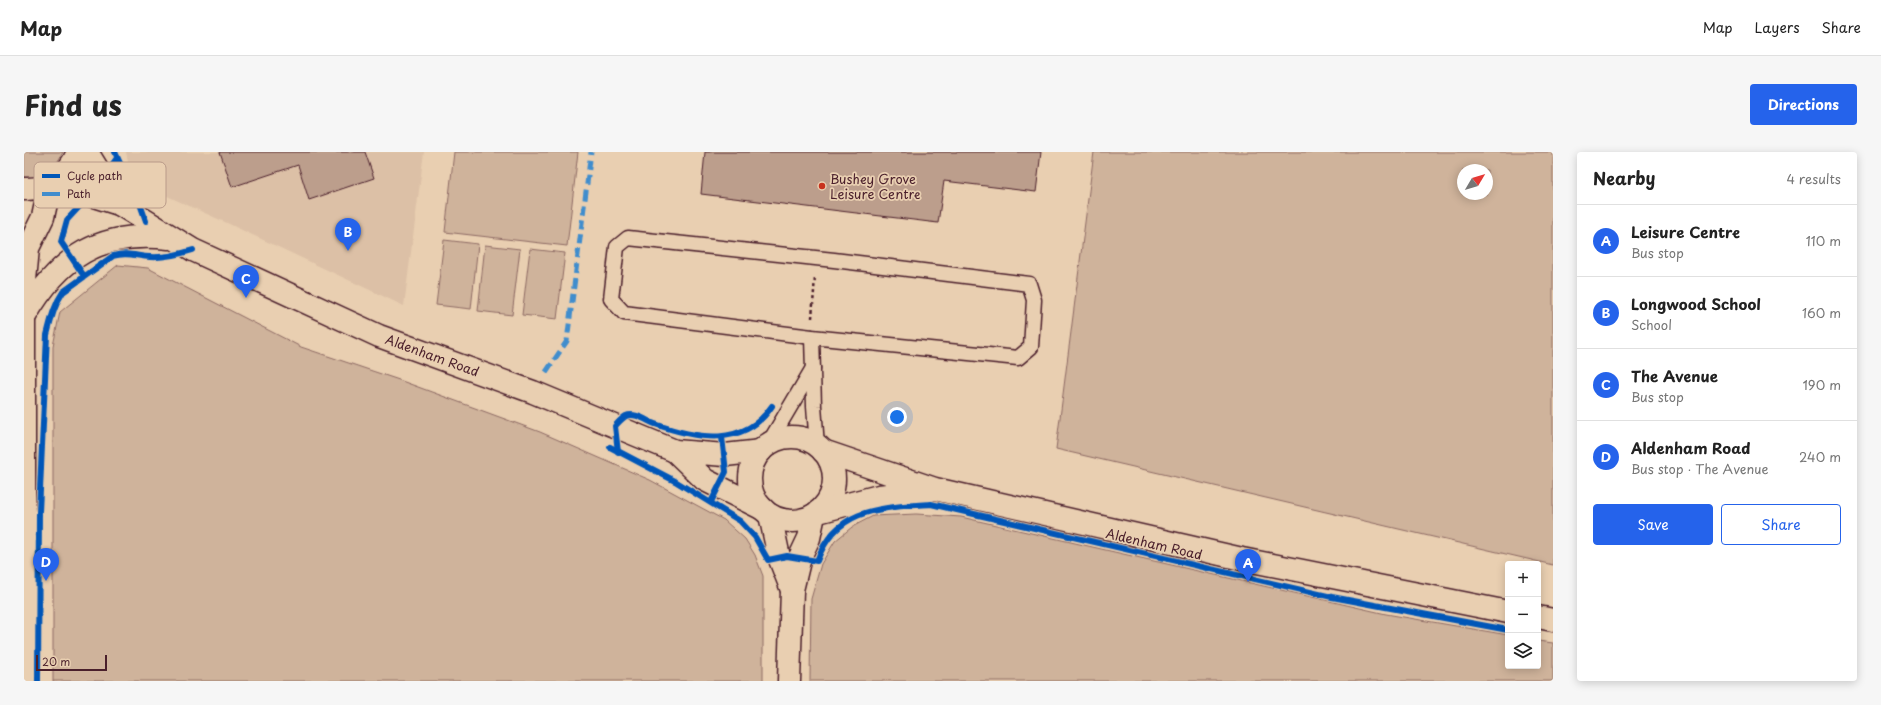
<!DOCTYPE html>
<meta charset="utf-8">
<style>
body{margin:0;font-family:"Playpen Sans",sans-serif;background:#f6f6f6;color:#222}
.controls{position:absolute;right:12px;bottom:12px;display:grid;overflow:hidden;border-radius:4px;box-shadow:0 2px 10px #0003}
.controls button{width:36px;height:36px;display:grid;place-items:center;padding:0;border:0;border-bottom:1px solid #e0e0e0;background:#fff;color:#222;font:20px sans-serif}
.compass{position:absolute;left:1433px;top:12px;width:36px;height:36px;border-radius:50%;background:#fff;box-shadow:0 2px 10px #0003;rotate:52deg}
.scale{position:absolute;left:12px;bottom:10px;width:71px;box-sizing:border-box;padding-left:4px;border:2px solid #4a1f2b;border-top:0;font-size:11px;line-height:14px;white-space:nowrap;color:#4a1f2b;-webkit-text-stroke:3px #e9cfb1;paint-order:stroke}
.you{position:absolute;left:873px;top:265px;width:14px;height:14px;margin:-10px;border:3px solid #fff;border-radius:50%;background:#1a73e8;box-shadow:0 0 0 6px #1a73e833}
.badge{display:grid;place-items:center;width:26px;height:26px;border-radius:50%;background:#2563eb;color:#fff;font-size:13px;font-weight:700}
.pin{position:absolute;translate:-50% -33px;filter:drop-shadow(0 1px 2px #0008)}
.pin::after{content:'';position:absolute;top:21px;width:14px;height:12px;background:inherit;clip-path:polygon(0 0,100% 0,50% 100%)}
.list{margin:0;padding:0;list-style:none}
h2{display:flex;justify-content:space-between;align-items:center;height:52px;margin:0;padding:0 16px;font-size:17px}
h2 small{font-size:13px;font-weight:400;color:#767676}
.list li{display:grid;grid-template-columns:26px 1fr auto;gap:12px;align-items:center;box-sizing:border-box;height:72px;padding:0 16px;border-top:1px solid #e0e0e0}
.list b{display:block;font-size:15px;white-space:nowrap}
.list p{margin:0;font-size:13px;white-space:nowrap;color:#767676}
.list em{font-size:13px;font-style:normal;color:#767676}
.actions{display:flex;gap:8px;padding:12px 16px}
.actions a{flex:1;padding:9px 0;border:1px solid #2563eb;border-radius:4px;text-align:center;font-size:14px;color:#2563eb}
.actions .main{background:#2563eb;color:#fff}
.icon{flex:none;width:22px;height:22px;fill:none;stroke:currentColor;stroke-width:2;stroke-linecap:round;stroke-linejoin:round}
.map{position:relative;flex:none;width:1529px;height:529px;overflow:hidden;border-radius:4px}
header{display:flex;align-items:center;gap:24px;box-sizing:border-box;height:56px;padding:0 20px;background:#fff;border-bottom:1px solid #e0e0e0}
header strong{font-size:19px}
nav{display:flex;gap:22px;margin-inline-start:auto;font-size:14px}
.intro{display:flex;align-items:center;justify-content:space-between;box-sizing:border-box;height:96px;padding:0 24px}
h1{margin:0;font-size:28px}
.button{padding:10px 18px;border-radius:4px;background:#2563eb;color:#fff;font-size:14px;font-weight:700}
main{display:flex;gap:24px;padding:0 24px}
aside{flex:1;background:#fff;border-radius:4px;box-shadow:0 2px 10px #0003}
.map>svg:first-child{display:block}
</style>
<header>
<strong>Map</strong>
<nav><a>Map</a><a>Layers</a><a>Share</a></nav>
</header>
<div class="intro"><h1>Find us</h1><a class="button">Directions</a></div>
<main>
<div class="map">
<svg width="1529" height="529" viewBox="0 0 1529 529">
<rect width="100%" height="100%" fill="#e9cfb1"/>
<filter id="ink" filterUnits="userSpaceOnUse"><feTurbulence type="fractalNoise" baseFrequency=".025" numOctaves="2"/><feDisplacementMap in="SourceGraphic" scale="8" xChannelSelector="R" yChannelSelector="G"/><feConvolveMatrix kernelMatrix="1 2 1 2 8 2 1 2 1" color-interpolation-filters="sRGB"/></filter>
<g filter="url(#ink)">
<polygon fill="#dcc0a6" points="102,0 400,0 380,154 203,71 121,34 104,9"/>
<g fill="#cfb39b" stroke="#8c6963" fill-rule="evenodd">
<path d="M0,0H39C29,20 21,24 0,28Z"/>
<polygon points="430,0 554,0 543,94 421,80"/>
<path d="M1070,0H1529V413L1032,297ZM1439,18H1463V42H1439Z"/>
<polygon points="420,88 454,92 447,157 412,153"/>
<polygon points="461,93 496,97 488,163 454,159"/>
<polygon points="506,97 541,101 533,167 498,163"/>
<polygon points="94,113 124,116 277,195 375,228 516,280 626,328 700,368 721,387 731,403 739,424 739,529 29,529 29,194 36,160"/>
<polygon points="892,362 937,365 1362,462 1484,483 1484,514 1514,514 1514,489 1529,491 1529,529 786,529 787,447 797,412 811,389 828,375 849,364"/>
</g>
<g fill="#bc9e8c" stroke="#4a1f2b">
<polygon points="196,0 341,0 350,26 285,48 274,13 208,35"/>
<polygon points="681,0 1017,0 1012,40 920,29 914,71 677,42"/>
</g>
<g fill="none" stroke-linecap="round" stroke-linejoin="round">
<defs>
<g id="lane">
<polygon points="604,86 810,108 1005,132 1010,148 1007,195 994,206 788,185 600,161 587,147 593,95"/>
<polyline points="788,185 790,254 793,294"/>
<polyline points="743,294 789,216"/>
</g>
<g id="street">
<polyline points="746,363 755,405 768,438"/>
<polyline points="765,529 768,438 776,405 785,386 790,363"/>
</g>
<g id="secondary">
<polyline points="63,0 95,52"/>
<path id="s1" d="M29,31L95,52L169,98L355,184L509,240L651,299L701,303L737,299"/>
<path d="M0,37C26,38 44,24 54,0"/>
<path d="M1,164C35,105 76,78 145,86"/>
<circle cx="768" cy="327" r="42"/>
<polyline points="651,299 681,328 739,357"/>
<polyline points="799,299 911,337 1218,407 1484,460"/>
<polyline points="794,360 855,344 906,338"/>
<polyline points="1514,465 1529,468"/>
<polyline points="0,529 0,139 4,96 19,65 26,33"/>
</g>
</defs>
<use href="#lane" stroke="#4a1f2b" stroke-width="17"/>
<use href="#street" stroke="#4a1f2b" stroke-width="25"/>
<use href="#secondary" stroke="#4a1f2b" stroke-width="25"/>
<polyline stroke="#4a1f2b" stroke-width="2.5" stroke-dasharray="3 3" stroke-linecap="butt" points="788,166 791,125"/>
<use href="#lane" stroke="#e9cfb1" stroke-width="14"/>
<use href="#street" stroke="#e9cfb1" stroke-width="22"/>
<use href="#secondary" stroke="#e9cfb1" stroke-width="22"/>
<polyline stroke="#418dcd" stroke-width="5" stroke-dasharray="10 5" stroke-linecap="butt" points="522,220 543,189 567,0"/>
<defs>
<g id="cycleway">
<polyline points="91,0 99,18 99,28 104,37 114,46 122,69"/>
<polyline points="60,124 37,90 43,68 66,43 93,6"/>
<path d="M586,295L651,329L716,369L731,385L744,408L763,404L793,409C812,355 858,356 907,352L1308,445L1484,478"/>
<path d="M594,300L591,274C594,271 598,266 602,264C611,260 623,269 631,272C673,287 720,296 748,254"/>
<polyline points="687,350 702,320 698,285"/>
<path d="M14,529L15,360L23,183C27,168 30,153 39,140L89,104C102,100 112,104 126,105C140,106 156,102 169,98"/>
</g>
</defs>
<use href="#cycleway" stroke="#e9cfb1" stroke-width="8"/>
<use href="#cycleway" stroke="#0057b8" stroke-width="6"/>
</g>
</g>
<circle fill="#c8321e" stroke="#e9cfb1" stroke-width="1.5" cx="798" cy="34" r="4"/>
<g text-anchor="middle" stroke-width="3.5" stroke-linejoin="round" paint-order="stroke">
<g font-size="13" fill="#4a1f2b" stroke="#e9cfb1" text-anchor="start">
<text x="806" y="32">Bushey Grove<tspan x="806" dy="15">Leisure Centre</tspan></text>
</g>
<g font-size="13" fill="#4a1f2b" stroke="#e9cfb1">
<text dy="5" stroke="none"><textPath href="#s1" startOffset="418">Aldenham Road</textPath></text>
<text transform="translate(1130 392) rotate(13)" y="5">Aldenham Road</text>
</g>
</g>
<rect x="10" y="10" width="132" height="46" rx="6" fill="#e9cfb1" stroke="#b99a89" stroke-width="1"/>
<rect x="18" y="22" width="18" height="4" fill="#0057b8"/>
<rect x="18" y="40" width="18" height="4" fill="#418dcd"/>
<g font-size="11" fill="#4a1f2b">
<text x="43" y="28">Cycle path</text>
<text x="43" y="46">Path</text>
</g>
</svg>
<div class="controls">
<button>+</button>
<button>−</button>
<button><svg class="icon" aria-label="layers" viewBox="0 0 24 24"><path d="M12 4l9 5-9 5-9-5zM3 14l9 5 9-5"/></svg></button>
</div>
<svg class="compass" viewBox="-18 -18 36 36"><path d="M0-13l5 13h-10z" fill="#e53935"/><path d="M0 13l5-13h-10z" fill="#767676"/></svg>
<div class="scale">20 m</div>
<div class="you"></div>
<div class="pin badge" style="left:1224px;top:430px">A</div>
<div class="pin badge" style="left:324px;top:99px">B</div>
<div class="pin badge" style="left:222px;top:146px">C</div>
<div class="pin badge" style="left:22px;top:429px">D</div>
</div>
<aside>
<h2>Nearby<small>4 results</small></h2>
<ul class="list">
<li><span class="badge">A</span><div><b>Leisure Centre</b><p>Bus stop</p></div><em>110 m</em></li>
<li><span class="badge">B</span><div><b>Longwood School</b><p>School</p></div><em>160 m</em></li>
<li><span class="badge">C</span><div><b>The Avenue</b><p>Bus stop</p></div><em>190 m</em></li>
<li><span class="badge">D</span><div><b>Aldenham Road</b><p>Bus stop · The Avenue</p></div><em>240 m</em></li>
</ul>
<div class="actions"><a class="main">Save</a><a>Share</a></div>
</aside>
</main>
